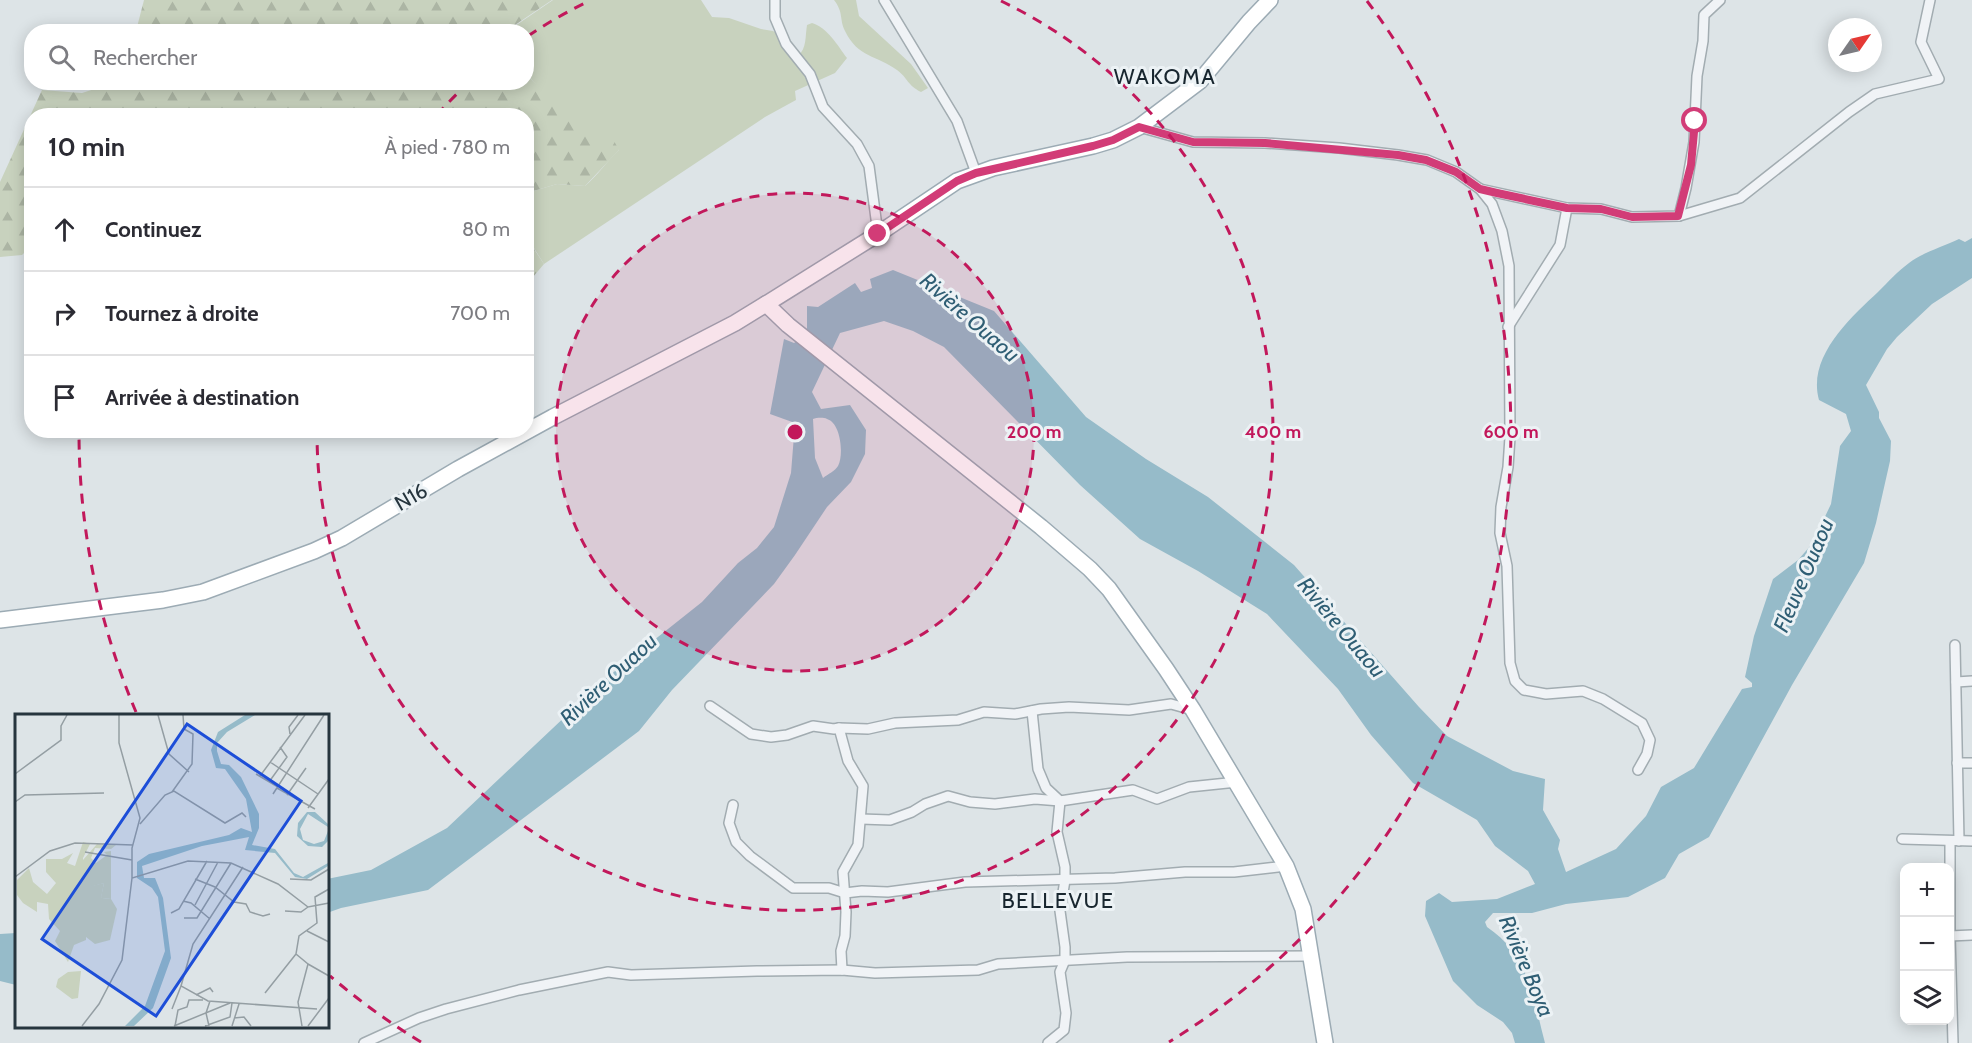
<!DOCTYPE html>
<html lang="fr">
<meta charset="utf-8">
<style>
body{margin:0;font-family:Cabin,sans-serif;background:#f2f2f3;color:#2b2b33}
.controls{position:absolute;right:18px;bottom:18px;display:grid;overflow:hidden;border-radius:12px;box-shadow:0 3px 15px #0003}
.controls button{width:54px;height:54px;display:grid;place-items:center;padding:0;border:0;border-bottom:2px solid #e1e1e2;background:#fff;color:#2b2b33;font:30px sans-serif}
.compass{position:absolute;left:1828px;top:18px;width:54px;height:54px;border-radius:50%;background:#fff;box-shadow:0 3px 15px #0003;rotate:56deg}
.stop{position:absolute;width:18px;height:18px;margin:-14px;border:4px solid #d23c77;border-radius:50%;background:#fff}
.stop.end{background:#d23c77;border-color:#fff;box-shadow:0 2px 6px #0008}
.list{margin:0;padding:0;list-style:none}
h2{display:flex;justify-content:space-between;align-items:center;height:78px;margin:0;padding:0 24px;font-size:26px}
h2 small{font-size:20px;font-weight:400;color:#7c7c81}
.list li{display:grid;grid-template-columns:39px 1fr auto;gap:18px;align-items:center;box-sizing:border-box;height:84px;padding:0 24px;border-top:2px solid #e1e1e2}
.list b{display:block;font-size:22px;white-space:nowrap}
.list em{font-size:20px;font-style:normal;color:#7c7c81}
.icon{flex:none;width:33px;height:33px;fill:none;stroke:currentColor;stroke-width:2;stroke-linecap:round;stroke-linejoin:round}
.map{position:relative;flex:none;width:1972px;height:1043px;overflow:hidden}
.search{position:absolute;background:#fff;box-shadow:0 3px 15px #0003;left:24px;top:24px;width:510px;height:66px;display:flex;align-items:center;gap:15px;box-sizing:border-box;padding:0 21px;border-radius:24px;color:#7c7c81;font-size:22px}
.panel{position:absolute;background:#fff;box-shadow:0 3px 15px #0003;left:24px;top:108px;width:510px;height:330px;border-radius:24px}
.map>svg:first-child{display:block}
</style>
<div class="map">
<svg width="1972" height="1043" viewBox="0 0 1972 1043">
<defs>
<pattern id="forest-firs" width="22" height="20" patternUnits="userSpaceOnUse" patternTransform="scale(1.5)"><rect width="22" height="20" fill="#c8d2be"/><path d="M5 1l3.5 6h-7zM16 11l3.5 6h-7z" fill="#acb5a4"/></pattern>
</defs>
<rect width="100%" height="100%" fill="#dde4e7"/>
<g fill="#c8d2be">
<path d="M553,0H701L712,17L729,18L761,29L773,31L784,38L798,56C807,48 805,37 807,25L812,23C827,27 838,46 847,58L835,73L795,91L796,100L765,117L544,264L527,237V193L557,184L585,186C598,175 607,161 619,150L565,119L527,74L526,32H506Z"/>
<path d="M834,0H856L859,16L911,64L928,88L921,92C907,85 908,78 897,70C877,55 858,58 845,31C839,19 844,13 834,0Z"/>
</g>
<g fill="url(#forest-firs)">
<polygon points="144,0 552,0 506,31 136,31"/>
<polygon points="527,72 527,75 566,114 614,141 619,150 585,186 557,184 527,193 526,116 32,116 31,246 22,255 0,257 0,182 42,90 82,93 116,82 526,82"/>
<polygon points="526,237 544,264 527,284 526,284"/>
</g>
<g fill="#96bbc9" fill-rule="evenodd">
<path d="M1972,238V278L1932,304L1897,337L1887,349L1866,385L1879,412V418L1891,441L1890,461L1876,523L1864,563L1792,685L1709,837L1679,854L1665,878L1628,897L1566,904L1532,913H1493L1485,922L1487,927C1529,955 1533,998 1545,1043H1515L1512,1033L1503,1022L1477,1005L1453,981L1425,916L1426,901L1439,893L1452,902L1497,899L1535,884L1528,871L1495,846L1477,820L1413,783L1371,735L1338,689L1267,614L1198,571L1140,539L1080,485L944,347L913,331L884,321L840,333L812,392L821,409L850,405L866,430L865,454L851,482L827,507L795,555L774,584L672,690L639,731L428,890L341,908L327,913V879L371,870L447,828L605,679L702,602L738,563L757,548L774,527L791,473L795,423L770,414L784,339L794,343L807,334V306L818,307L855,283L861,292L872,288L870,279L893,270L994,311L1086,417L1146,459L1208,497L1294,565L1419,707L1447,736L1513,771L1545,779L1543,810L1560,840L1558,849L1566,872L1616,849L1646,816L1661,787L1694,768L1742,689L1752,687V683L1745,677L1754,636L1773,579L1798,560L1812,544L1831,504L1840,446L1851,431L1846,414L1819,400C1807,357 1850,318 1878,292C1888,282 1898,271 1909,263C1922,253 1944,246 1959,239L1965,242ZM813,419C816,418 823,417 827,419C841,423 844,455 838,466C835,471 828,474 823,478L815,458Z"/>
<polygon points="16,933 16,985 0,981 0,934"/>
</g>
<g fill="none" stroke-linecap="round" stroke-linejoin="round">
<defs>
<g id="street">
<polyline points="775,0 775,18 786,44 810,74 823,107 857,144 869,166 878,234"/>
<polyline points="884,0 957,121 976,173"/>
<polyline points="1139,127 1193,142 1265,143 1339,148 1398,155 1427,160 1456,172 1480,189 1492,204 1502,231 1509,266 1510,437 1508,467 1501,507 1500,533 1507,566 1510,663 1515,681 1524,690 1546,694 1583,691 1603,699 1642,723 1650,740 1647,754 1638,770"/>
<polyline points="1480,189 1567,208 1601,209 1632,217 1679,216 1740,198 1849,112 1875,94 1939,79 1921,42 1930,0"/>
<polyline points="1679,216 1686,188 1694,142 1697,76 1703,41 1704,15 1720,0"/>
<polyline points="1508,327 1560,245 1567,208"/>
<polyline points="1955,645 1959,841"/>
<polyline points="1956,682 1972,681"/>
<polyline points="710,706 751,734 771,737 787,735 813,726 834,729 839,728 868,729 895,723 958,720 984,712 1015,714 1041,709 1069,707 1129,710 1171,704 1193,710"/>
<polyline points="1032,711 1038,769 1046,788 1060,801 1057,832 1065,867 1065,880 1060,911 1065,947 1065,960 1060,972 1066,1013 1064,1030 1048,1043"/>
<polyline points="839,728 848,761 863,786 858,845 843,872 846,912 845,936 841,951 842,970"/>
<polyline points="1957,763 1972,763"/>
<polyline points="733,805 729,823 736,842 750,856 793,888 829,888 845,893 862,891 888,892 965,882 1115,878 1185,872 1234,872 1286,866"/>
<polyline points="861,819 890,820 912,812 925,804 948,796 970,802 995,804 1035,799 1060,801 1133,790 1157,799 1189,787 1237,782"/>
<polyline points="1902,839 1972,841"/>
<polyline points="1950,841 1950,936 1953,1043"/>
<polyline points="1950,936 1972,935"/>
<polyline points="364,1043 419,1018 446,1009 519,990 608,972 631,975 757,971 842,970 875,973 978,970 998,964 1127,957 1309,956"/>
</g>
<g id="primary">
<polyline points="766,304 878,234 957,181 993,168 1093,146 1113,140 1139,127 1200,81 1249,22 1270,0"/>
<polyline points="0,620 163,600 203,592 314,551 342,538 458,469 553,417 735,323 766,304 788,325 1041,527 1090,569 1109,589 1166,669 1193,710 1286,866 1303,909 1325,1043"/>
</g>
</defs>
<use href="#street" stroke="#a2acb1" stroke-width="12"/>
<use href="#primary" stroke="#9cabb4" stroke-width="18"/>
<use href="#street" stroke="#f0f3f6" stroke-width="9"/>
<use href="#primary" stroke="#fff" stroke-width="15"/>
</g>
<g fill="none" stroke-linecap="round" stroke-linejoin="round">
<polyline stroke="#d23c77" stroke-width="8" points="878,234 957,181 976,173 1093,146 1113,140 1139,127 1193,142 1265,143 1398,155 1426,160 1456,172 1480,189 1497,193 1567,208 1601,209 1632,217 1678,216 1691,165 1695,121"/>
</g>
<circle cx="795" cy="432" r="239" fill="#c2185b" fill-opacity=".12"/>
<g fill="none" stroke="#c2185b" stroke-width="3" stroke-dasharray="10 8">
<circle cx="795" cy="432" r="239"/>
<path d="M437 115A478 478 0 0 1 466 85M528 36A478 478 0 0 1 589 1M1001 1A478 478 0 1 1 317 432"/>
<path d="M421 1042A716 716 0 0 1 330 976M136 712A716 716 0 0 1 79 432M1367 1A716 716 0 0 1 1169 1042"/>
</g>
<g text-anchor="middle" stroke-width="6" stroke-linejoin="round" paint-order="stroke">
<g font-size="21" fill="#26353e" stroke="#ecf2f5">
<text transform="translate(411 497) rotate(-30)" y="7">N16</text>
</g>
<g font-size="22" letter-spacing="1.5" fill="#18262f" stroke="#ecf2f5">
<text x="1165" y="84">WAKOMA</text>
<text x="1058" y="908">BELLEVUE</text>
</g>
<g font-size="22" font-style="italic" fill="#2f5e74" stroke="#ecf2f5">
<text transform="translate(970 317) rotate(41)" y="8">Rivière Ouaou</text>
<text transform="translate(1803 575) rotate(-67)" y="8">Fleuve Ouaou</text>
<text transform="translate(1342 627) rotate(50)" y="8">Rivière Ouaou</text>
<text transform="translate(608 679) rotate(-43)" y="8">Rivière Ouaou</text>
<text transform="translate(1527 966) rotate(67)" y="8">Rivière Boya</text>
</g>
</g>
<g transform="translate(15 714)">
<rect width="314" height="314" fill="#dde4e7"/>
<path d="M82,130L101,131L96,135L80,134L76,144L81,149L92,141L89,138L96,137V185L79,183H86L89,169L68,175V146Z" fill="#c8d2be"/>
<path d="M68,128L75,130L68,144V174L89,169L86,184L79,183L96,185L102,195L95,226L80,230L71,223V226L59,231L53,248L40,227L45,217L34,205L33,190L22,188V198L8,189L2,181V166L14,154L18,168L32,180L41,169L31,158V145H47L58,139L52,149L60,152ZM66,257L63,284L57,285L41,273L43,265L53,258Z" fill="#c8d2be"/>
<path d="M230,1H240L212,18L202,29V37L206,50L214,51L226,63L244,100V114L237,131L260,135L279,159L288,163L313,149V152L292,165L280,163L260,139L230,136L234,123L187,132L127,152L129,164H140L148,184L156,244L138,294L119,312H110L130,292L150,237L143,183L137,174L122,164V148L134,140L214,121L226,114L237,118L231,85L210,55L201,54L196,36L203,18ZM292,98H300L313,110V113L293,100L285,115L288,126L299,130L309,127L313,117V127L307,133L293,132L282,122L283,109Z" fill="#96bbc9"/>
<path fill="none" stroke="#949ea3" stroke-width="1.5" d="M104,1V29L125,104L117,134V164M143,1L154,40L174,58M275,20L274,13L283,1M255,48L303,80M0,60L46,26V12L52,1M241,60L263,73M245,62L290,1M254,68L272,43L265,33M262,74L300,95M157,78L177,50L178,20L169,15L168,1M258,80L309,1M272,81L291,54M0,88L10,81L89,79M293,94L314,65M125,110L150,81L159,77L210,109L227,99L231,103M70,138L117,146M228,153L178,230L166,272L193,287L302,295M0,163L35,137L60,129L118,131M180,165L200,173L219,188L231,190L235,198L248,202L255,200M275,165L296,166L314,155M168,187L176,189L195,205M180,191L203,148M270,197L286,198L293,193M156,199L164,195L192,147M169,204H182L216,149M292,217L314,228M293,250L314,262M250,279L281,240M181,281L195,274L198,278M157,295L166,272M219,304L229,303L236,312M67,312L84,290L107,246L117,164L173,147L216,149L263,170L293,193L314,189M159,312L215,289M160,312L163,296L172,293L174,286H188M190,312L215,303L217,289M194,312L191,299L195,287M217,312L224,290M287,312L283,288L293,250L281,240L284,222L302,209L300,183L314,175M293,312L314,284"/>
<path fill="#1d4ed8" fill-opacity="0.15" stroke="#1d4ed8" stroke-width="3" d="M172,10L286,87L141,302L27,225Z"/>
<rect width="314" height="314" fill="none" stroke="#26353e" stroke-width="3"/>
</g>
<circle cx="795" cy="432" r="9" fill="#c2185b" stroke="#ecf2f5" stroke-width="3"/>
<g font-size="18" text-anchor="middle" font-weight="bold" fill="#c2185b" stroke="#ecf2f5" stroke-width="6" stroke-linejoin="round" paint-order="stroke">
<text x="1034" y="438">200 m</text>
<text x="1273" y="438">400 m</text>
<text x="1511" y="438">600 m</text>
</g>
</svg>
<div class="controls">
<button>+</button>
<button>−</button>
<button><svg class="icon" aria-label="layers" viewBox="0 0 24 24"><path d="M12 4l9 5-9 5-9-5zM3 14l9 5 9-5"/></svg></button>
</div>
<svg class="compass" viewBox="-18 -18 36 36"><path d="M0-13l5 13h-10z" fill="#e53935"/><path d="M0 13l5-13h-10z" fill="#7c7c81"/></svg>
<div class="stop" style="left:1695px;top:121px"></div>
<div class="stop end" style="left:878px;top:234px"></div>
<div class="search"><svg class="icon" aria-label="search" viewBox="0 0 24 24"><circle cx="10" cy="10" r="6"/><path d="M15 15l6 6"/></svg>Rechercher</div>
<section class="panel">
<h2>10 min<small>À pied · 780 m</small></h2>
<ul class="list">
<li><svg class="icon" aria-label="ahead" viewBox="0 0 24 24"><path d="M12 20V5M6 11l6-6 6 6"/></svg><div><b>Continuez</b></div><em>80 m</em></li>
<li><svg class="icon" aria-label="right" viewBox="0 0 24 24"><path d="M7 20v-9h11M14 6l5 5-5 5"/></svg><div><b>Tournez à droite</b></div><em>700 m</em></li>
<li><svg class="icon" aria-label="arrive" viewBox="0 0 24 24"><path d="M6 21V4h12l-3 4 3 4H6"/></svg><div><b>Arrivée à destination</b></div></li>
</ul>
</section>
</div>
